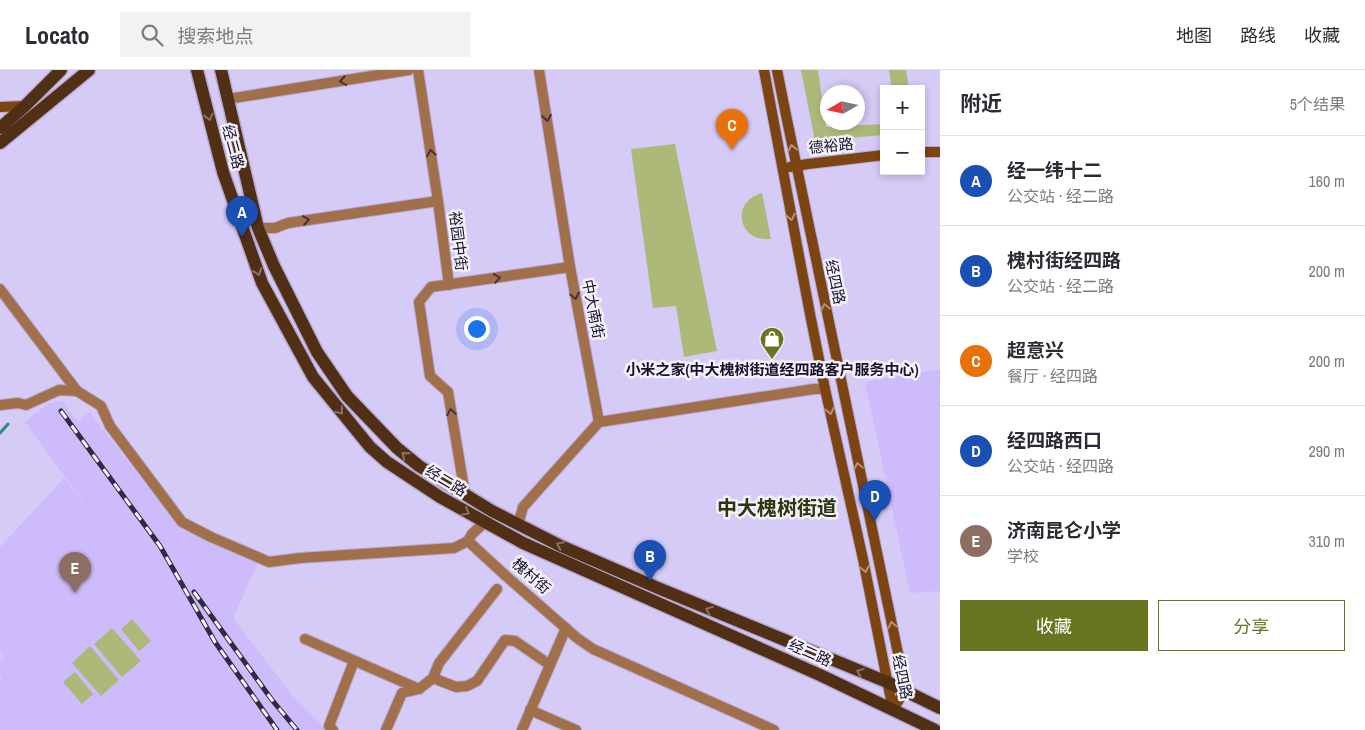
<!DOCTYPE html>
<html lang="zh">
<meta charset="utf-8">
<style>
body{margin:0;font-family:"Archivo Narrow","Noto Sans SC",sans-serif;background:#f2f2f3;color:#2b2b33}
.controls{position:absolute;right:15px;top:15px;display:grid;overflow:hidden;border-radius:0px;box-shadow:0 2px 8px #0003}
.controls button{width:45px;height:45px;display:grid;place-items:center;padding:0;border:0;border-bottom:1px solid #e1e1e2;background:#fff;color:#2b2b33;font:25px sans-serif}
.compass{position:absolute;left:820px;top:15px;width:45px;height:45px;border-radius:50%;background:#fff;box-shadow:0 2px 8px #0003;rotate:261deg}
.you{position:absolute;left:476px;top:258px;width:18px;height:18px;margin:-12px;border:4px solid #fff;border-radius:50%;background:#1a73e8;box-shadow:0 0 0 8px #1a73e833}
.badge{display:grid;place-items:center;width:32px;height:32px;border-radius:50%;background:#697521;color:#fff;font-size:16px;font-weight:700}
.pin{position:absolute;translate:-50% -41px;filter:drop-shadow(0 1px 2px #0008)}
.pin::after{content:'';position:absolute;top:26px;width:18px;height:15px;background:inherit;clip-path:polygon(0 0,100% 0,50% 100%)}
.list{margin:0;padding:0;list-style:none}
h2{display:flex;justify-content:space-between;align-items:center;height:65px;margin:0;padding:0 20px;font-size:21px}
h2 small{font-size:16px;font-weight:400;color:#7c7c81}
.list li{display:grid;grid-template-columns:32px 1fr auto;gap:15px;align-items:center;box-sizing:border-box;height:90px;padding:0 20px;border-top:1px solid #e1e1e2}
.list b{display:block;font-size:19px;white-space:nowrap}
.list p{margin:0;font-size:16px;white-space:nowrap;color:#7c7c81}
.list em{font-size:16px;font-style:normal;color:#7c7c81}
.actions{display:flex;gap:10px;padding:15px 20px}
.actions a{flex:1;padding:11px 0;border:1px solid #697521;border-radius:0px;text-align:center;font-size:18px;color:#697521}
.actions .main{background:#697521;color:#fff}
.icon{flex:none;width:28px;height:28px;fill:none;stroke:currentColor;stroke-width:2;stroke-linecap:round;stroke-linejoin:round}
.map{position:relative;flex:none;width:940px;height:660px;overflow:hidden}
header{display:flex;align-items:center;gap:30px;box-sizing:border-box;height:70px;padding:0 25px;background:#fff;border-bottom:1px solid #e1e1e2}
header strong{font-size:24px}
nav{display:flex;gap:28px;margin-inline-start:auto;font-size:18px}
.search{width:350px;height:45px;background:#f2f2f3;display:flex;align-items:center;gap:12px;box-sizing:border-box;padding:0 18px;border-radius:0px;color:#7c7c81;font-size:19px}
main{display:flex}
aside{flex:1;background:#fff}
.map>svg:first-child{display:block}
</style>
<header>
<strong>Locato</strong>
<div class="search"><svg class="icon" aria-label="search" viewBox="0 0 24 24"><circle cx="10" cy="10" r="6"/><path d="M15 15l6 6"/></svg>搜索地点</div>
<nav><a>地图</a><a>路线</a><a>收藏</a></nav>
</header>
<main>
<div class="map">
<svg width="940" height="660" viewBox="0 0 940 660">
<rect width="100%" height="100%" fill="#d6caf7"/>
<g fill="#cebbfc">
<polygon points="940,299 940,521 910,523 865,312"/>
<polygon points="62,330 78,352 89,342 181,459 258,493 233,548 291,624 327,660 0,660 0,611 2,609 0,606 0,592 5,587 0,581 0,477 64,408 105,462 25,352 49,333"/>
</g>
<g fill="#adb979">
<polygon points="801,0 818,0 826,57 883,54 884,65 815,71"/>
<polygon points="889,0 906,0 909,19 892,19"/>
<polygon points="675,74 717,281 684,287 676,236 653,238 631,79"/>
<path d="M762,123L771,169C766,169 760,169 755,167C739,159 737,139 751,128C754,126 758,124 762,123Z"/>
<polygon points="132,549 151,571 139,581 121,559"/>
<polygon points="112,558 141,591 122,607 94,574"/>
<polygon points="90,576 119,610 101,626 72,593"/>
<polygon points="75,602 93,624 82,634 63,612"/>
</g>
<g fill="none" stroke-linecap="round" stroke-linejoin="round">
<polyline stroke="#288e7b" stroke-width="3" points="0,363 8,354"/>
<defs>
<g id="street">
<polyline points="418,0 438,131 449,215"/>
<polyline points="539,0 570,197 599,352"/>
<polyline points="228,29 409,0"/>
<polyline points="258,158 275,158 288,153 438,131"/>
<polyline points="0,219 77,321 101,336 110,356 182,452 211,467 269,492 300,488 454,478 468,471"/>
<polyline points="0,335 18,333 26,335 59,320 77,321"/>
<polyline points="599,352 814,319 825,319"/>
<polyline points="465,424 448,322 430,306 419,232 431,217 570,197"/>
<polyline points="485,452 472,464 468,471 506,506 577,568 593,579 774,660"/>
<polyline points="515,452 520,448 523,437 599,352"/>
<polyline points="305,569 419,619"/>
<polyline points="433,608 456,617 467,616 477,611 505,570 515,571 550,595"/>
<polyline points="530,640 576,660"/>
<polyline points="333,660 329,656 354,591"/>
<polyline points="386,660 402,623 419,619 433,608 439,593 497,519"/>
<polyline points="522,660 566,558"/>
</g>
<g id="secondary">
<polyline points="764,0 810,244 825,319 863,489 893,640"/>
<polyline points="777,0 786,45 900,593 905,620 893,640"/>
<polyline points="0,37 25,36"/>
<polyline points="921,82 940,82"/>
<polyline points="790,97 808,94 884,85"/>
</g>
<g id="primary">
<polyline points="197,0 223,102 262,213 313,307 370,377 387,392 440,427 523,473 820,605 935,660"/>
<polyline points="221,0 258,158 274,196 317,282 347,326 397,378 419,396 492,441 561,476 658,518 887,612 940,638"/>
<polyline points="0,58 25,36 61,0"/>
<polyline points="0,73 89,0"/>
</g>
</defs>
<use href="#street" stroke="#b4a9d2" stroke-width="12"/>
<use href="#secondary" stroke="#b4a9d2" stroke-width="12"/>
<use href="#primary" stroke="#b4a9d2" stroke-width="15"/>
<use href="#street" stroke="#a1704b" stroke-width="10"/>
<use href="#secondary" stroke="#7b4411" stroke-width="10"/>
<use href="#primary" stroke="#502f15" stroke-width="12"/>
<defs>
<g id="rail">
<polyline points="61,341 160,476 215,572 277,660"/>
<polyline points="194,522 272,630 297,660"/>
</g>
</defs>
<use href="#rail" stroke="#322946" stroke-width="5"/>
<use href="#rail" stroke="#f3f1f9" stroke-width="3" stroke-dasharray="9" stroke-linecap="butt"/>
</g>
<defs><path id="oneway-chevron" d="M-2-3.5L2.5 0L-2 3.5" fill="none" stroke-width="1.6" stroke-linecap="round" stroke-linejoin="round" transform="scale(1.25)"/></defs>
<g stroke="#493236">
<use href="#oneway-chevron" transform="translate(343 11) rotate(171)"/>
<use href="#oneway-chevron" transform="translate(547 48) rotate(81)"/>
<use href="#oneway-chevron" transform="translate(431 83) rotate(-99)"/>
<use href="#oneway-chevron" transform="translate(306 150) rotate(-8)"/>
<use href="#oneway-chevron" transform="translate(497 208) rotate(-9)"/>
<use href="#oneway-chevron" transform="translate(575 226) rotate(79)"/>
<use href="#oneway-chevron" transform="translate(451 342) rotate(-100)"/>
</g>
<g stroke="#897365">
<use href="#oneway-chevron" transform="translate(209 47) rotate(76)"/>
<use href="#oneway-chevron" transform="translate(258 202) rotate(70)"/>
<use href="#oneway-chevron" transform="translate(340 341) rotate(51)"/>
<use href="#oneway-chevron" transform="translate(405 385) rotate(-141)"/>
<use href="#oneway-chevron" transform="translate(466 442) rotate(29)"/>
<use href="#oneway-chevron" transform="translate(560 475) rotate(-154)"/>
<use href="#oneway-chevron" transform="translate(709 540) rotate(-158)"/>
<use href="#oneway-chevron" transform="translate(860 602) rotate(-158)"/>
</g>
<g stroke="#b19279">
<use href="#oneway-chevron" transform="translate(792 78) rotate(-102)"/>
<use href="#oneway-chevron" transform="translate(791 147) rotate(79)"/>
<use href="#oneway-chevron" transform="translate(825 237) rotate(-102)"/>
<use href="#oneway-chevron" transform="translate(830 341) rotate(77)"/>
<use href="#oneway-chevron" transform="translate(858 396) rotate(-102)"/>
<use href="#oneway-chevron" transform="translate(865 499) rotate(79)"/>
<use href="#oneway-chevron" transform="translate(892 555) rotate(-102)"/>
</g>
<defs>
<symbol id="shop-pin" viewBox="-11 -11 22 30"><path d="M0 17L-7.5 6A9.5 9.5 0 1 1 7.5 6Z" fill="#697521" stroke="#f3f1f9"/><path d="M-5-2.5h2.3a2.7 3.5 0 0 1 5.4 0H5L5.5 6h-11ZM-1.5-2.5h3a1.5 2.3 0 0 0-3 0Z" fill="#fff"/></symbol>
</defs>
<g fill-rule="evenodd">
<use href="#shop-pin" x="758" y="255" width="28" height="38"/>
</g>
<g text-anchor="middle" stroke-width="5" stroke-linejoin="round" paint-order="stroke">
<g font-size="15" fill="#19102b" stroke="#f3f1f9">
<text transform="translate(831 76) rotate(-6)" y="5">德裕路</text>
<text transform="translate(233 77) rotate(75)" y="5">经二路</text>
<text transform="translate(458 171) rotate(83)" y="5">裕园中街</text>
<text transform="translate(835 212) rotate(78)" y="5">经四路</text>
<text transform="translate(593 239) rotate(79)" y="5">中大南街</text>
<text transform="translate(446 411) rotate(31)" y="5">经二路</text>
<text transform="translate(531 506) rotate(41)" y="5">槐村街</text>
<text transform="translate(810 583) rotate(24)" y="5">经二路</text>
<text transform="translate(902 607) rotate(78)" y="5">经四路</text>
</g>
<g font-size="15" font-weight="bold" fill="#19102b" stroke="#f3f1f9">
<text x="772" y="305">小米之家(中大槐树街道经四路客户服务中心)</text>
</g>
<g font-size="20" font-weight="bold" fill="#2f350d" stroke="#f3f1f9">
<text x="777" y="445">中大槐树街道</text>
</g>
</g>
</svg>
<div class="controls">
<button>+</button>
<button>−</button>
</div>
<svg class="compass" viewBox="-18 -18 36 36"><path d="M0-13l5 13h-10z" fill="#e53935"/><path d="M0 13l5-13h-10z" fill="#7c7c81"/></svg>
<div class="you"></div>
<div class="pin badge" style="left:242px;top:167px;background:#1a4fb4">A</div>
<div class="pin badge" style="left:650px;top:511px;background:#1a4fb4">B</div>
<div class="pin badge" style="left:732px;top:80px;background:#e8710a">C</div>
<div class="pin badge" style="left:875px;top:451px;background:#1a4fb4">D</div>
<div class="pin badge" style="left:75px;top:523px;background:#8d6e63">E</div>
</div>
<aside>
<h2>附近<small>5个结果</small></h2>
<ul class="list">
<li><span class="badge" style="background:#1a4fb4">A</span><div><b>经一纬十二</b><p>公交站 · 经二路</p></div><em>160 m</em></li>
<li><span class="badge" style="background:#1a4fb4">B</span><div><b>槐村街经四路</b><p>公交站 · 经二路</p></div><em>200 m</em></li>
<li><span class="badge" style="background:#e8710a">C</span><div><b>超意兴</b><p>餐厅 · 经四路</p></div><em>200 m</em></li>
<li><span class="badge" style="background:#1a4fb4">D</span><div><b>经四路西口</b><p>公交站 · 经四路</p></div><em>290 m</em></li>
<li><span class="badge" style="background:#8d6e63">E</span><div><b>济南昆仑小学</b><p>学校</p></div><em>310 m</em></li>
</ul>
<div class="actions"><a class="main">收藏</a><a>分享</a></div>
</aside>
</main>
